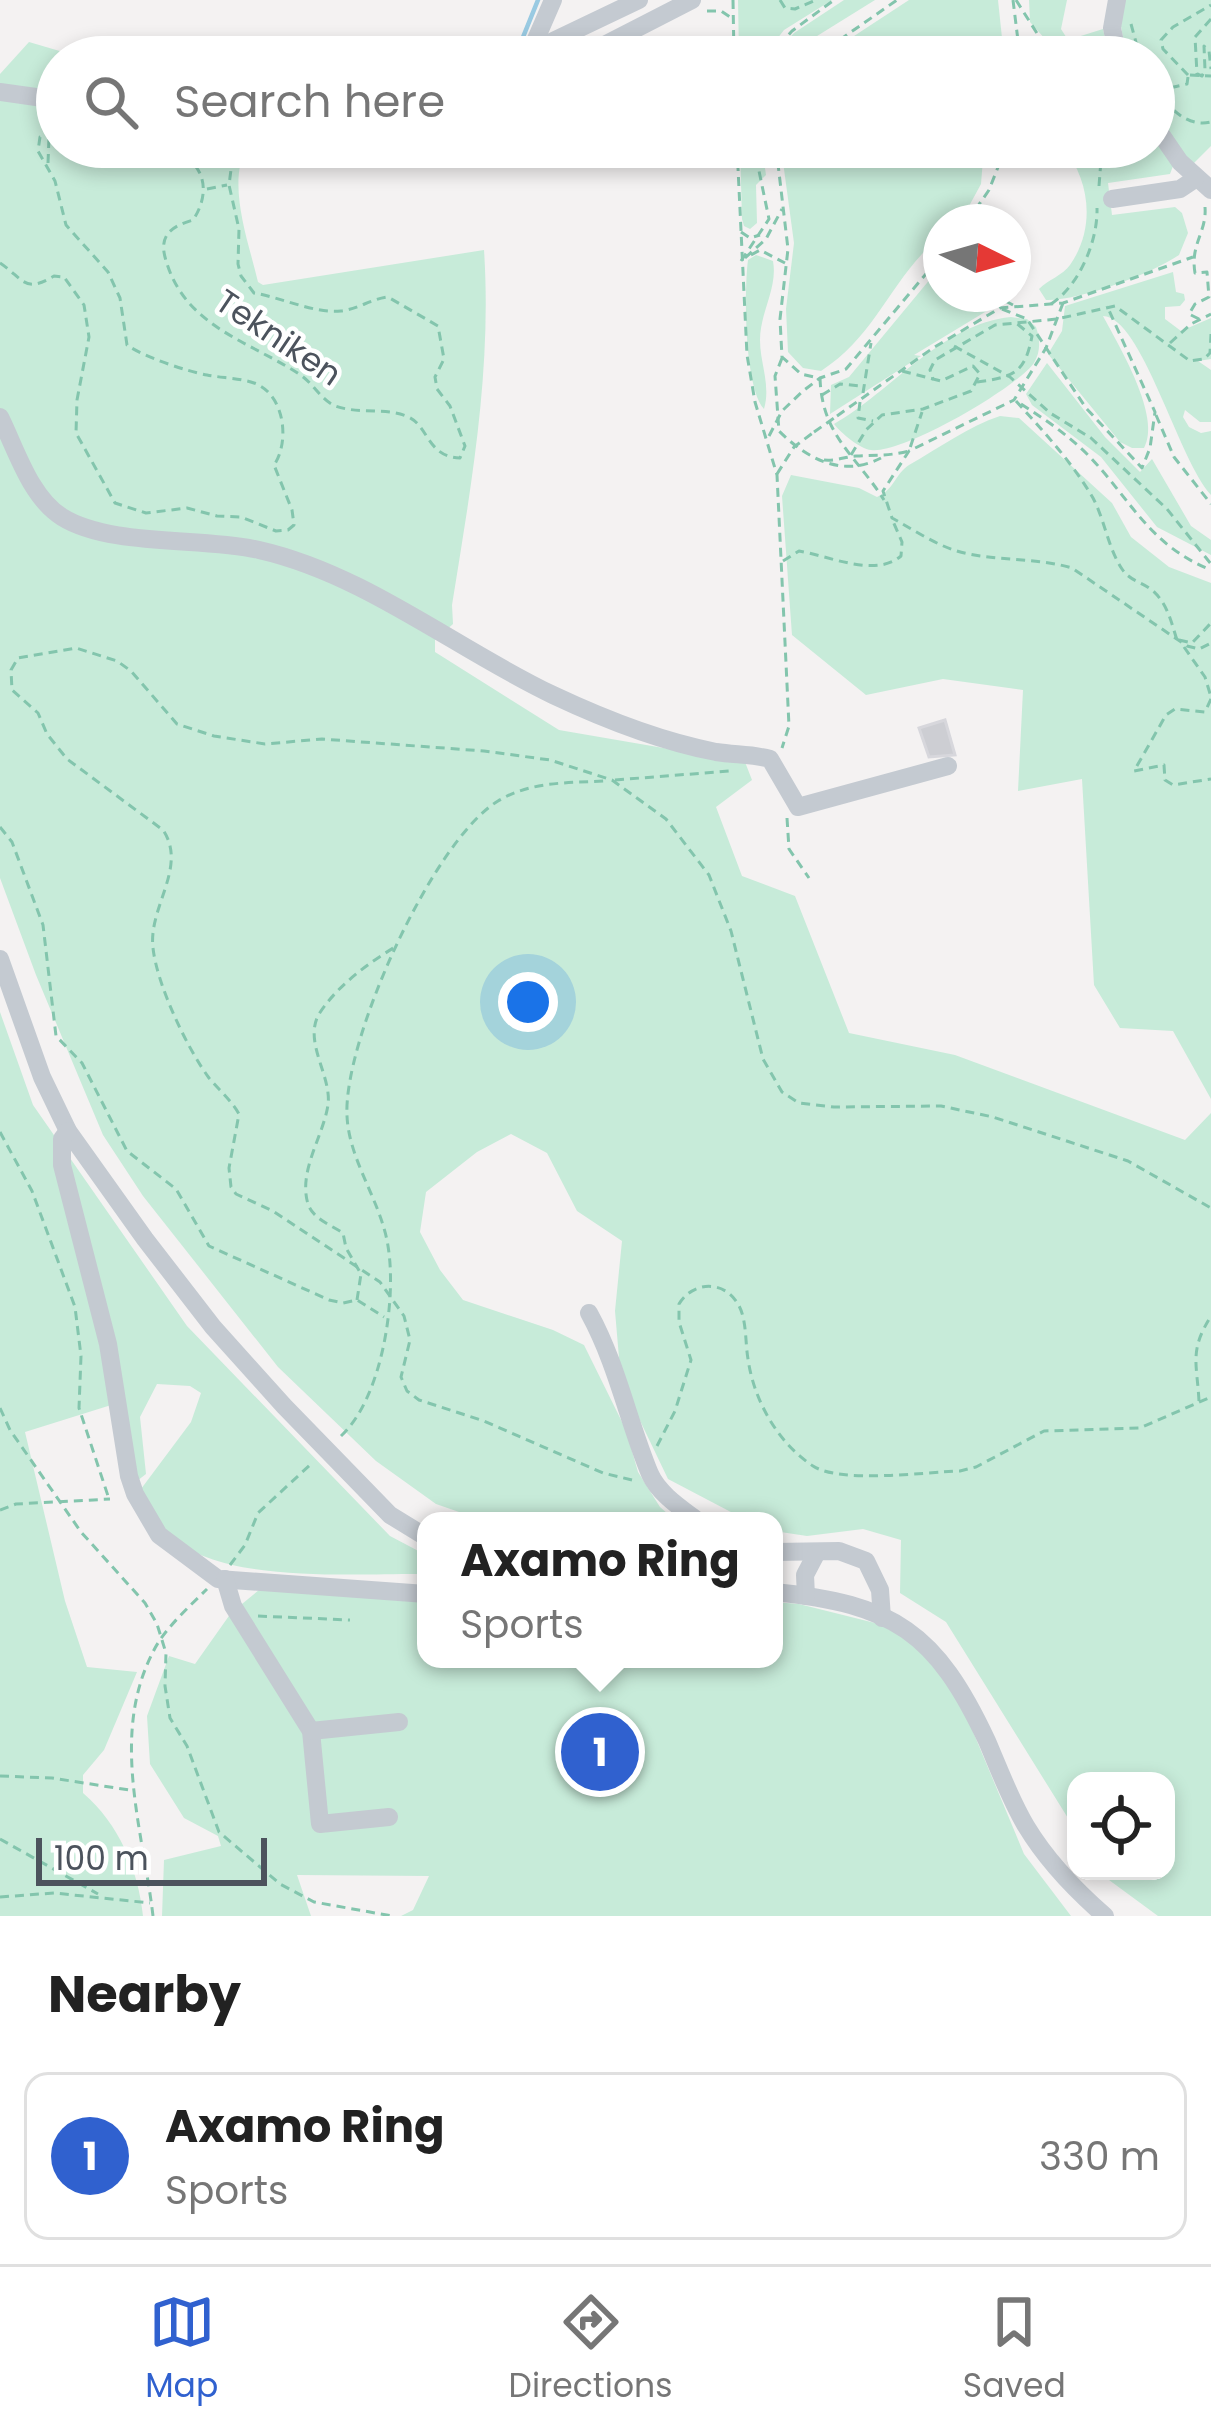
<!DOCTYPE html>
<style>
body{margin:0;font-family:Poppins,sans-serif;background:#f2f2f2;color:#222}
.controls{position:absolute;right:36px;bottom:36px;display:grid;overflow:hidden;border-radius:24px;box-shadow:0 6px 18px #0003}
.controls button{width:108px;height:108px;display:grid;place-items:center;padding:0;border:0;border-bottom:3px solid #e0e0e0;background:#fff;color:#222;font:60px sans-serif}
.compass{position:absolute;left:923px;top:204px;width:108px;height:108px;border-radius:50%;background:#fff;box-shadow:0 6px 18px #0003;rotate:95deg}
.scale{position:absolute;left:36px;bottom:30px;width:231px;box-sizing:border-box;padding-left:12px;border:6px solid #4c535d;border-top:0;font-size:33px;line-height:42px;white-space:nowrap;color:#4c535d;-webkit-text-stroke:9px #fff;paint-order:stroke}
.you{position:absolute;left:528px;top:1002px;width:42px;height:42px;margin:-30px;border:9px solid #fff;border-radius:50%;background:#1a73e8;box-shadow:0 0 0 18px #1a73e833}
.badge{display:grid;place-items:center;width:78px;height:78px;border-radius:50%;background:#3061cf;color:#fff;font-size:39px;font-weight:700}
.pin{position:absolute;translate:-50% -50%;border:6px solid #fff;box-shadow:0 3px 12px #0006}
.popup{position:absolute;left:417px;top:1512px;width:366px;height:156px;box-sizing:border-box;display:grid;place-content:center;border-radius:24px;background:#fff;filter:drop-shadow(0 3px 9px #0005);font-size:39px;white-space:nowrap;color:#767676}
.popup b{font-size:45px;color:#222}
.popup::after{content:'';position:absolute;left:50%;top:100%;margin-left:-24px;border:24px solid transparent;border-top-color:#fff}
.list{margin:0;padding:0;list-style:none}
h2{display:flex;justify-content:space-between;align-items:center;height:156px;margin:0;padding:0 48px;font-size:51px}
h2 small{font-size:39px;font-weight:400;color:#767676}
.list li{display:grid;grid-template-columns:78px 1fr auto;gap:36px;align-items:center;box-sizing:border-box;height:168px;margin:0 24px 24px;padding:0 24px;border:3px solid #e0e0e0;border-radius:24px}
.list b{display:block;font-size:45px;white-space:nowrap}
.list p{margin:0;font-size:39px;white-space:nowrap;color:#767676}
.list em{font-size:39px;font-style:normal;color:#767676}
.icon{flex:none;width:66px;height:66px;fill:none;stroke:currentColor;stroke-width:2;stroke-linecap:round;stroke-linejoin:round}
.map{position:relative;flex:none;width:1211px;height:1916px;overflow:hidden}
.search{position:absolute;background:#fff;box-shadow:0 6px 18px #0003;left:36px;right:36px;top:36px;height:132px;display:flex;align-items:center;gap:30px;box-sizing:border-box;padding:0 42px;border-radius:66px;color:#767676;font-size:45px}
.sheet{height:348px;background:#fff}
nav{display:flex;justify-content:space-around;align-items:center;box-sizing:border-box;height:168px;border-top:3px solid #e0e0e0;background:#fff;font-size:33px;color:#767676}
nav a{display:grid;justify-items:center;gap:6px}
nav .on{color:#3061cf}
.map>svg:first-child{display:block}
</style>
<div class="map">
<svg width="1211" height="1916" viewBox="0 0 1211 1916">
<rect width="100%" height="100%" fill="#f4f2f2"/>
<g fill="#c7ebd9">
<polygon points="738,0 832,0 784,30 763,57 739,57"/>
<polygon points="844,0 875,0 809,41 793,57 772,57 794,33"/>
<polygon points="909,0 998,0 1004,57 822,57"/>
<polygon points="1029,0 1067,0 1061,29 1068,40 1103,29 1109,57 1053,57 1054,49 1030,22"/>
<polygon points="1124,0 1211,0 1211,146 1192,165 1154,116 1154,57 1126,57 1121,26"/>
<path d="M29,42L80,57H57V147H247C226,183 249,243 258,282L263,285L484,250C492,370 471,487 452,605L453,624L435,640V652L559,730L745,762L752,780L716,807L742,876L795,896L849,1033L955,1055L1185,1140L1211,1113V1916H1158L1109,1880L1102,1871H1166V1781H1076V1831L946,1622L900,1593L901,1540L863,1529L807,1536L774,1531V1521H748L668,1479L621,1381L615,1311L622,1241L577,1211L547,1153L511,1134L477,1152L426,1192L420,1232L440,1270L463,1300L553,1330L584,1345L626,1430L638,1472L660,1507L676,1521H485L436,1504L376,1461L278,1367L143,1196L103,1135L36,975L0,878V74Z"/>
<path d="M1154,139L1173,166L1170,174L1108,183L1112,215L1175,207L1182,213L1188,233L1179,255C1151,274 1079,301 1046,300L1039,289C1048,280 1063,275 1070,265C1096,228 1090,180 1063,147H1154Z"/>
<polygon points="740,147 762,147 766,175 756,185 757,223 750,229 744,226 742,219"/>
<path d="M781,147H984L981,184L962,219L941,222V236C891,277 878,334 821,371L803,368L788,352L786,309L794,243Z"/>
<path d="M756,255L773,261C778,288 760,312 760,340C760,363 771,386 764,409C744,387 744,290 748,260Z"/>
<polygon points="941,266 941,294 987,294 990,309 914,355 921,356 830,414 831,385 849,377"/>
<path d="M1173,272L1176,292L1184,294L1185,300L1180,306L1165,307V319L1181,331L1211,318V359L1198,361L1211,370V422H1200L1185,410L1183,417L1189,427L1201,433L1211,431V495C1178,459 1142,317 1103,316C1119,346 1162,417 1144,448H1132L1120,442L1048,354L1062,331L1065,306Z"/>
<path d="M1011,317L1027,319L1036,327C1040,339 1041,351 1034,363C1015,389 901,455 871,450C860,449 841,433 834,424C892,391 941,324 1011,317Z"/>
<polygon points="1047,363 1105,437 1140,472 1152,459 1191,526 1211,540 1211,555 1157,527 1101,457 1032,405 1026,394"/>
<path d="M1000,416L1019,418L1112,503L1131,537L1169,567L1211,583V1099L1173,1031L1120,1028L1094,985L1082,779L1018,791L1023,690L943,679L866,695L792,635L782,496L791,475L859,488L877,497C894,490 895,474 909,465C939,448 969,426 1000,416Z"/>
<path d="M0,1012L33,1105L187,1326L390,1536L426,1555V1574C359,1573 221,1585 171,1536C159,1525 150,1503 141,1489L191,1422L201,1393L190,1386L157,1384L140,1417L146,1474L137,1481L124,1401L25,1432L65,1601L87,1667L137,1672L104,1750L83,1775V1793C119,1824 138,1869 143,1916H0Z"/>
<polygon points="259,1590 426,1598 426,1659 774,1659 774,1602 799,1604 879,1624 902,1634 954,1686 1024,1854 1071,1916 401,1916 413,1910 429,1876 297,1875 311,1916 162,1916 164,1860 221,1846 218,1836 184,1818 150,1764 147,1716 169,1656 195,1664 231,1613"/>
</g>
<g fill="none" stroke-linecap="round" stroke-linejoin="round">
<polyline stroke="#99cae2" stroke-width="4.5" points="515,57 538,0"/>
</g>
<polygon fill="#cdced3" stroke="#d7d7dc" stroke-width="3" points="945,720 955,755 929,757 919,728"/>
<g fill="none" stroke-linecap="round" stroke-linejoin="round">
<g stroke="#83c5ad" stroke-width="3" stroke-dasharray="9 6" stroke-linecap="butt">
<polyline points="733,0 734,57"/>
<polyline points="780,0 785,8 795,9 816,0"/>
<polyline points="1013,0 1020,57"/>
<polyline points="1016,0 1052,57"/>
<polyline points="707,11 721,11 733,19"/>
<polyline points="1211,19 1195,37 1197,74 1202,76 1205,70 1204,46 1209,51 1211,69"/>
<polyline points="1131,24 1140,57"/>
<polyline points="769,57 792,31 834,0"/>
<polyline points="815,57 897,0"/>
<polyline points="1188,75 1163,49 1161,40 1173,27 1211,5"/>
<polyline points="1190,75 1211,76"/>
<path d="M1154,88C1168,106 1186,128 1211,122"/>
<polyline points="1156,91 1187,84 1188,77"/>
<path d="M96,147C118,148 152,142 173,150C206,163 211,193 193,220C173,226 159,234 165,257C183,326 247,340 299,374C312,382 320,398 333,405C357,415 383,407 406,416C429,424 426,457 460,458L465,446L450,406L437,389L435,377L444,359L438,326L388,297C371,299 358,309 341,311C315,314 280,297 254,293L241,276L238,264L239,229L229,185L234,147"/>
<polyline points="365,147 377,147"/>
<polyline points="737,147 747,355 755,402 777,475 789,726 782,748"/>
<polyline points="776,147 788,249 780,319 782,357 801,374 819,378"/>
<polyline points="48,163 49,137"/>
<polyline points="1000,166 1024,147"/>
<polyline points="1099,186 1102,147"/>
<polyline points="207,189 227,185"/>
<polyline points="967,222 989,190 1006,147"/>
<polyline points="741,232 750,238 760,235"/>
<polyline points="751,255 760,250 785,263"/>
<polyline points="745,258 766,239 782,209"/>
<polyline points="741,261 769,219 754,147"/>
<path d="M0,263C24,279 24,294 54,276L64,277L84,305L89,337L77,400L76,433L115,503L146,513L187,508L217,516L241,517L276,531L288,530L294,525L292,510L274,465C290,442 285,394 254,383C240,378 222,378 207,375C186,371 144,357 127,345L120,298L108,272L66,225L55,181L38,151L40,137L57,134"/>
<polyline points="992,294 1013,305"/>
<path d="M1063,303L1046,348L1014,400L909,451L883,491L892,518C916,531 941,549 969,554C1003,561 1038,558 1072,568L1187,646L1199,649L1211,643"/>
<path d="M1051,304C1079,286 1098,241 1097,208"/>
<polyline points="1002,309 1027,319 1086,408 1142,468 1150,448 1155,412 1107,306"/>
<path d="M1199,319L1189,314L1195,304L1209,297L1207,272L1195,273C1190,244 1207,232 1205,207"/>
<polyline points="1170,343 1191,324 1211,314"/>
<polyline points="954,346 1010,377 1050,413 1091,438 1167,509 1211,564"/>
<path d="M782,358L775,376L779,431C807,459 843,478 881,458"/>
<polyline points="902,371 933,379"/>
<path d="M820,378C822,436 855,454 884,500"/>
<path d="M977,382C1013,377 1025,374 1032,336L1015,322"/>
<polyline points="863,393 871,343"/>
<polyline points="822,395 840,384 861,386"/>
<path d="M1016,401C1044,432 1072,462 1093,498C1105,521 1108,548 1122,569C1130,581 1142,582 1152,590C1168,604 1171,622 1177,640"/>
<polyline points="860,402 858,418 873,421"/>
<path d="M1021,404C1046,420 1068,435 1089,456C1132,501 1149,545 1211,570"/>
<polyline points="1156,415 1174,457 1211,504"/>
<polyline points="837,416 933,348 1000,308 1063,303 1193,257"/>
<polyline points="769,436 782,411 803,391 820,378 846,369 941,256"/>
<polyline points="851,455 866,430 882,415 923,409 971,391 980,374 973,366 941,381 933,379 930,370 935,360 995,325 1057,319 1115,306 1190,361 1204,359 1210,353 1211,334"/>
<path d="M824,460C837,461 844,457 856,456C875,455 890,456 909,451L922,412"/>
<polyline points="777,474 794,447 814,432"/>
<path d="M783,561L799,551C829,556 876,578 901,556L902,542L892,519"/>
<polyline points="1179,640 1192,643 1211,623"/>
<polyline points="1184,647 1205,677 1211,697"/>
<polyline points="1211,699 1205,712 1175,709 1166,715 1134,771 1164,765 1165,780 1173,785 1211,779"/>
<polyline points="615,780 730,771"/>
<polyline points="787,818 789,849 809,878"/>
<polyline points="0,827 12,842 43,925 56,1036 82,1063 127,1151 176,1189 209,1246 329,1300 343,1303 357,1300 384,1317"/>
<polyline points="0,1132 32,1191 75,1307 81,1356 79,1408 109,1499"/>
<path d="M357,1300L361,1274L346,1248L343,1233C331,1225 313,1219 308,1204C298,1171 323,1137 328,1105C332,1076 303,1042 319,1014C337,986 367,964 395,947"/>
<path d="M1199,1401C1197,1363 1189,1351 1211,1316"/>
<polyline points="0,1408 10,1430 81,1532 145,1603 157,1624 166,1653 165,1686 170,1718 187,1746 219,1832 280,1884 314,1902 392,1916"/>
<path d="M341,1436C382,1398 397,1300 388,1246C381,1201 349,1161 347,1116C343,1040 433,840 498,801C531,781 568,783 605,781"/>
<path d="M657,1446L675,1411L691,1360L679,1322V1304C693,1281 724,1280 738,1304C747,1319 745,1342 748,1359C754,1401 778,1443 813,1466C841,1484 925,1472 960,1471L976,1467L1044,1431L1140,1428L1211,1397"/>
<path d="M632,1480L603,1473L484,1421L419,1400L407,1391L401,1377L410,1340L404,1316L380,1282L273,1211L236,1194L231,1187L229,1168L239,1114C231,1100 219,1090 209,1078C187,1048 157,985 153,948C148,907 188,867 163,830L67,759L47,734L38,713L12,690L11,670L18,658L76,648L117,661L131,671L177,724L214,736L265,744L322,739L484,751L550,760L612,780L666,819L709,875L731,931L763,1059L782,1092L799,1103L834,1107L941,1106L993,1117L1128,1161L1211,1208"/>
<polyline points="0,1510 16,1504 110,1499"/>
<polyline points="230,1565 245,1545 258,1513 311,1464"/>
<polyline points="258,1616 350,1620"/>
<polyline points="0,1776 52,1778 129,1790"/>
<polyline points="0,1839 98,1894"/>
<polyline points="0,1897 54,1893 150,1903"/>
<path d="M153,1916C143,1830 110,1735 153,1652C164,1629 189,1607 207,1589"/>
</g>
<g stroke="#c4cad1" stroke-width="18">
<polyline points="1117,0 1112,28 1118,57"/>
<polyline points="530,52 639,0"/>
<polyline points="530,53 553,0"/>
<polyline points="581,57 692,0"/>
<polyline points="0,92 57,100"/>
<polyline points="1154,124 1180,162 1211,190"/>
<polyline points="1112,199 1180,189 1195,179"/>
<path d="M0,417C16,449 30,497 62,517C110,547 203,537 259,550C365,574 456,649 553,695C606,720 659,741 716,752C734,755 753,754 770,759L798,807L948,766"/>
<polyline points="0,959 42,1077 68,1131 145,1239 213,1327 284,1406 390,1515 426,1537"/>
<polyline points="68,1131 62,1139 62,1165 108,1344 129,1476 135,1494 159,1535 218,1579 426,1594"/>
<path d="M589,1313C617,1364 628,1421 650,1474C659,1494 681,1508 698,1521"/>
<polyline points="774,1552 839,1551 866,1561 880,1590 882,1618"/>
<polyline points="225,1579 233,1606 311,1731 320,1824 389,1817"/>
<path d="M774,1592C894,1604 936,1632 987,1741C999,1769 1010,1799 1026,1826C1047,1861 1074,1889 1105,1916"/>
<polyline points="806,1596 805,1575 816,1554"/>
<polyline points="311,1731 399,1722"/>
</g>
<polyline stroke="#83c5ad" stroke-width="3" stroke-dasharray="9 6" stroke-linecap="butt" points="814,432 837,416"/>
</g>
<g text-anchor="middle" stroke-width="9" stroke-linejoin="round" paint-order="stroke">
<g font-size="33" fill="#4c535d" stroke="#fff">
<text transform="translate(279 337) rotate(34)" y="12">Tekniken</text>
</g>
</g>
</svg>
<div class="controls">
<button><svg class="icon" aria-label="locate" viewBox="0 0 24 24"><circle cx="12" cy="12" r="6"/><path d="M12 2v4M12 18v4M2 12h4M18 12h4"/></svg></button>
</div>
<svg class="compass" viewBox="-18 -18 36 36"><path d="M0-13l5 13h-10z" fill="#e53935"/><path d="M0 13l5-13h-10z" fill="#767676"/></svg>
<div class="scale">100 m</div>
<div class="you"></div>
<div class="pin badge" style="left:600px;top:1752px">1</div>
<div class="popup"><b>Axamo Ring</b>Sports</div>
<div class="search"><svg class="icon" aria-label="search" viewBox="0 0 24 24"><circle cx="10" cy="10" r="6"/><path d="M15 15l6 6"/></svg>Search here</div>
</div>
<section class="sheet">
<h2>Nearby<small></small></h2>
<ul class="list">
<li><span class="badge">1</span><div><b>Axamo Ring</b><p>Sports</p></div><em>330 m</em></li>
</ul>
</section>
<nav>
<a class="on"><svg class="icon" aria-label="map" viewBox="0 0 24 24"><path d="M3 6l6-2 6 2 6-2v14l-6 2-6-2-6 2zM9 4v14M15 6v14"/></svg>Map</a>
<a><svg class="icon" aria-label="directions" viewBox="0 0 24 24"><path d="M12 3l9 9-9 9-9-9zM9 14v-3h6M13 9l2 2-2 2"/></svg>Directions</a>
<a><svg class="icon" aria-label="saved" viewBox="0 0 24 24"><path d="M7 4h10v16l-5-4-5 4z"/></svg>Saved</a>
</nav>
